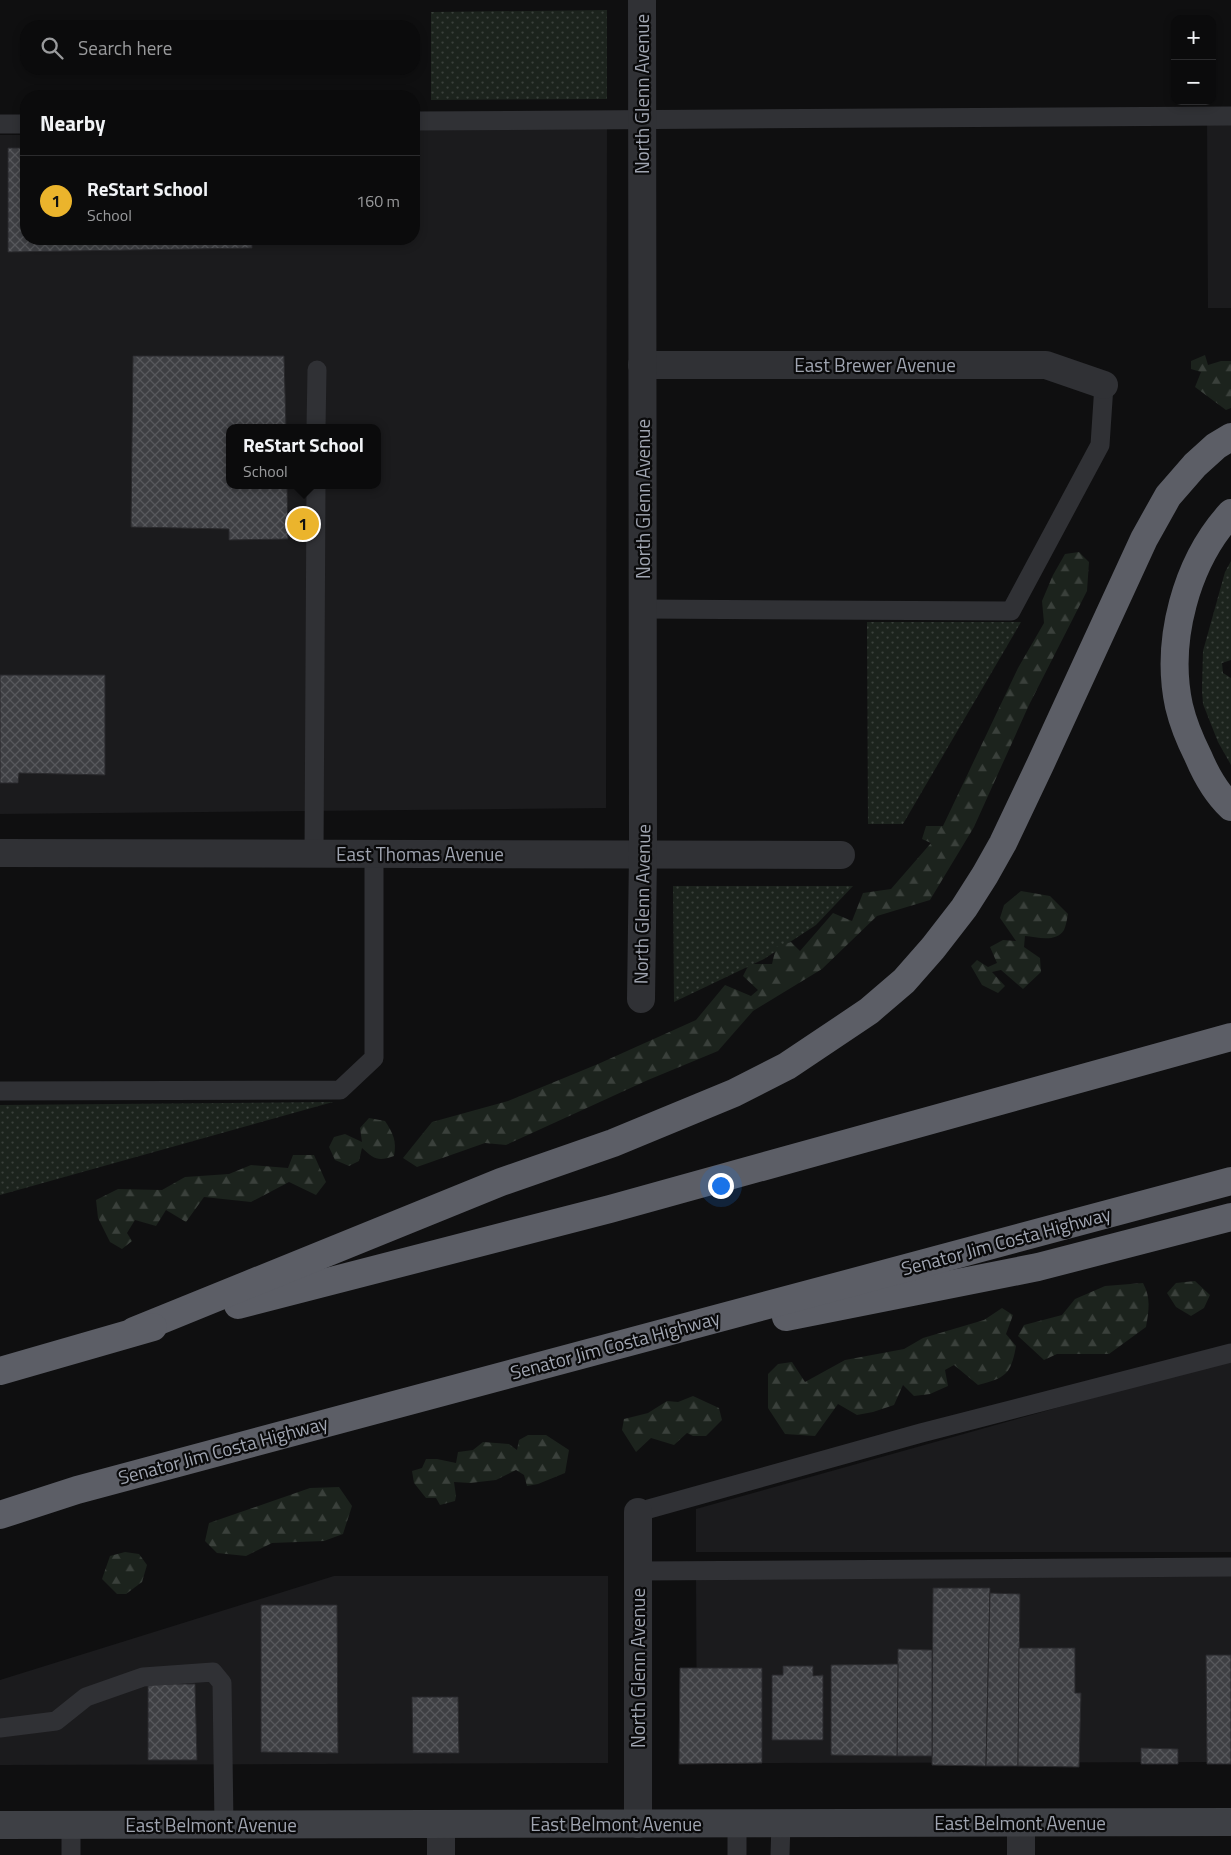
<!DOCTYPE html>
<meta charset="utf-8">
<style>
body{margin:0;font-family:"Titillium Web",sans-serif;background:#19191a;color:#f1f3f6}
.controls{position:absolute;right:15px;top:15px;display:grid;overflow:hidden;border-radius:10px;box-shadow:0 2px 8px #0003}
.controls button{width:45px;height:45px;display:grid;place-items:center;padding:0;border:0;border-bottom:1px solid #2b2b2d;background:#0b0b0c;color:#f1f3f6;font:25px sans-serif}
.you{position:absolute;left:720px;top:1185px;width:18px;height:18px;margin:-12px;border:4px solid #fff;border-radius:50%;background:#1a73e8;box-shadow:0 0 0 8px #1a73e833}
.badge{display:grid;place-items:center;width:32px;height:32px;border-radius:50%;background:#ebb42c;color:#111;font-size:16px;font-weight:700}
.pin{position:absolute;translate:-50% -50%;border:2px solid #fff;box-shadow:0 1px 5px #0006}
.popup{position:absolute;left:226px;top:424px;width:155px;height:65px;box-sizing:border-box;display:grid;place-content:center;border-radius:10px;background:#0b0b0c;filter:drop-shadow(0 1px 4px #0005);font-size:16px;white-space:nowrap;color:#9a9b9d}
.popup b{font-size:19px;color:#f1f3f6}
.popup::after{content:'';position:absolute;left:50%;top:100%;margin-left:-10px;border:10px solid transparent;border-top-color:#0b0b0c}
.list{margin:0;padding:0;list-style:none}
h2{display:flex;justify-content:space-between;align-items:center;height:65px;margin:0;padding:0 20px;font-size:21px}
h2 small{font-size:16px;font-weight:400;color:#9a9b9d}
.list li{display:grid;grid-template-columns:32px 1fr auto;gap:15px;align-items:center;box-sizing:border-box;height:90px;padding:0 20px;border-top:1px solid #2b2b2d}
.list b{display:block;font-size:19px;white-space:nowrap}
.list p{margin:0;font-size:16px;white-space:nowrap;color:#9a9b9d}
.list em{font-size:16px;font-style:normal;color:#9a9b9d}
.icon{flex:none;width:28px;height:28px;fill:none;stroke:currentColor;stroke-width:2;stroke-linecap:round;stroke-linejoin:round}
.map{position:relative;flex:none;width:1231px;height:1855px;overflow:hidden}
.search{position:absolute;background:#0b0b0c;box-shadow:0 2px 8px #0003;left:20px;top:20px;width:400px;height:55px;display:flex;align-items:center;gap:12px;box-sizing:border-box;padding:0 18px;border-radius:20px;color:#9a9b9d;font-size:19px}
.panel{position:absolute;background:#0b0b0c;box-shadow:0 2px 8px #0003;left:20px;top:90px;width:400px;height:155px;border-radius:20px}
.map>svg:first-child{display:block}
</style>
<div class="map">
<svg width="1231" height="1855" viewBox="0 0 1231 1855">
<defs>
<pattern id="grass-dots" width="8" height="8" patternUnits="userSpaceOnUse" patternTransform="scale(1.25)"><rect width="8" height="8" fill="#1c231d"/><path d="M2 2h.1M6 6h.1" fill="none" stroke="#3a403b" stroke-width="1.8" stroke-linecap="round"/></pattern>
<pattern id="forest-firs" width="22" height="20" patternUnits="userSpaceOnUse" patternTransform="scale(1.25)"><rect width="22" height="20" fill="#1c231d"/><path d="M5 1l3.5 6h-7zM16 11l3.5 6h-7z" fill="#3a403b"/></pattern>
<pattern id="building-cross-hatch" width="8" height="8" patternUnits="userSpaceOnUse" patternTransform="scale(1.25)"><rect width="8" height="8" fill="#3e3f43"/><path d="M0 0l8 8M0 8l8-8" fill="none" stroke="#57585c"/></pattern>
</defs>
<rect width="100%" height="100%" fill="#0f0f10"/>
<g fill="#1b1b1d" fill-rule="evenodd">
<polygon points="1207,117 1231,123 1231,308 1208,308"/>
<path d="M607,128L606,808L0,814V135H26V239H414V130ZM229,428H377V485H229Z"/>
<polygon points="1231,1359 1231,1552 696,1552 696,1509"/>
<polygon points="334,1576 608,1576 608,1763 0,1765 0,1680"/>
<polygon points="696,1576 1231,1576 1231,1762 697,1763"/>
</g>
<g fill="url(#grass-dots)">
<polygon points="607,10 607,99 431,100 431,12"/>
<polygon points="1231,561 1231,660 1222,663 1223,673 1231,678 1231,765 1218,742 1203,704 1202,690 1203,651 1225,572"/>
<polygon points="867,622 1021,622 903,824 868,824"/>
<polygon points="673,886 853,886 816,925 764,959 674,1002"/>
<polygon points="333,1102 0,1195 0,1105"/>
</g>
<g fill="url(#forest-firs)">
<polygon points="1205,355 1208,365 1221,361 1231,361 1231,408 1226,410 1195,387 1201,372 1191,369 1191,361"/>
<polygon points="1079,552 1089,562 1087,591 1029,705 974,827 930,900 877,916 822,969 753,1011 718,1051 648,1080 506,1145 485,1143 417,1167 403,1158 432,1122 508,1101 598,1064 696,1020 725,985 751,996 758,990 743,976 749,964 772,964 776,947 791,942 800,951 833,913 852,921 863,893 891,889 931,843 922,839 926,826 943,826 1018,668 1044,623 1042,601 1053,575 1065,554"/>
<path d="M1021,891L1050,896L1068,914C1067,919 1066,926 1064,930C1056,943 1037,937 1025,936L1024,947L1040,958L1041,972L1023,989L1001,970L992,972L1005,986L998,993L982,985L971,966L977,960L988,967L997,963L990,947L1003,940L1016,941L1000,918L1004,905Z"/>
<path d="M369,1118L385,1121C393,1133 397,1141 394,1156C378,1162 374,1159 362,1148L359,1161L349,1166L335,1160L329,1147L334,1137L345,1134L362,1142L360,1128Z"/>
<polygon points="293,1155 314,1155 326,1182 316,1195 289,1182 251,1202 204,1197 186,1222 166,1210 156,1226 135,1220 127,1233 132,1241 122,1249 110,1242 98,1218 96,1200 118,1189 162,1190 185,1177 229,1174 251,1165 288,1168"/>
<polygon points="1195,1281 1210,1295 1204,1308 1191,1316 1176,1307 1167,1293 1176,1283"/>
<path d="M1143,1283C1151,1298 1149,1310 1146,1327L1109,1354H1057L1044,1360L1018,1336L1024,1325L1062,1315L1075,1299L1105,1286Z"/>
<path d="M1002,1308L1013,1315L1006,1334L1016,1346C1011,1375 1005,1378 978,1385L954,1365L945,1370L948,1386L930,1394L914,1396L903,1385L894,1405L873,1412L857,1415L838,1404L815,1436L785,1434L768,1408V1374L778,1364L792,1362L805,1382L845,1360L904,1349L923,1338L984,1320Z"/>
<polygon points="693,1396 719,1408 722,1420 706,1436 693,1436 687,1433 674,1445 651,1438 636,1452 622,1430 624,1419 648,1413 667,1401 678,1402"/>
<polygon points="528,1435 546,1435 569,1450 565,1473 538,1484 527,1486 524,1475 516,1470 496,1480 470,1483 454,1482 456,1496 455,1501 440,1505 436,1498 426,1498 414,1483 412,1471 422,1468 426,1459 437,1459 456,1463 458,1452 473,1450 483,1442 509,1444 517,1450 519,1440"/>
<polygon points="339,1487 352,1506 343,1534 324,1541 272,1543 246,1556 217,1553 205,1541 209,1523 310,1488"/>
<polygon points="125,1552 139,1554 147,1565 142,1582 126,1594 117,1594 102,1579 110,1556"/>
</g>
<g fill="url(#building-cross-hatch)" stroke="#29292c">
<polygon points="8,148 26,148 26,239 252,239 252,248 8,252"/>
<polygon points="133,356 284,356 286,428 229,428 229,485 287,485 288,539 229,540 229,529 131,527"/>
<polygon points="0,675 105,675 105,775 19,773 18,783 0,783"/>
<polygon points="933,1588 990,1588 986,1766 932,1765"/>
<polygon points="990,1593 1020,1594 1018,1766 986,1766"/>
<polygon points="261,1605 337,1605 338,1753 261,1752"/>
<polygon points="1019,1648 1075,1648 1075,1693 1081,1693 1079,1767 1018,1766"/>
<polygon points="898,1649 932,1650 932,1756 897,1756"/>
<polygon points="1206,1655 1231,1655 1231,1764 1207,1764"/>
<polygon points="898,1664 897,1756 831,1755 831,1665"/>
<polygon points="783,1666 813,1666 813,1676 823,1675 823,1740 772,1740 772,1675 783,1675"/>
<polygon points="680,1668 762,1668 762,1763 679,1764"/>
<polygon points="148,1684 195,1684 197,1760 148,1760"/>
<polygon points="412,1697 458,1697 459,1753 413,1753"/>
<polygon points="1141,1748 1178,1749 1178,1764 1141,1764"/>
</g>
<g fill="none" stroke-linecap="round" stroke-linejoin="round">
<g stroke="#303135" stroke-width="19">
<polyline points="414,121 1231,116"/>
<polyline points="0,124 26,124"/>
<polyline points="316,428 317,370"/>
<polyline points="643,609 1011,611 1100,445 1104,385"/>
<polyline points="314,854 316,485"/>
<polyline points="0,1091 340,1090 374,1058 374,854"/>
<polyline points="638,1512 921,1433 1231,1353"/>
<polyline points="638,1571 1231,1567"/>
<polyline points="0,1728 56,1721 86,1697 143,1677 213,1672 222,1683 224,1825"/>
<polyline points="71,1825 71,1855"/>
<polyline points="737,1855 737,1823"/>
<polyline points="780,1855 781,1823"/>
</g>
<g stroke="#303135" stroke-width="28">
<polyline points="642,365 1046,365 1104,385"/>
<polyline points="0,853 841,855"/>
<polyline points="641,999 643,855 642,0"/>
<polyline points="1021,1823 1021,1855"/>
<polyline points="441,1824 441,1855"/>
<polyline points="638,1824 638,1512"/>
</g>
<polyline stroke="#3e4045" stroke-width="28" points="0,1825 1231,1822"/>
<g stroke="#5c5e66" stroke-width="28">
<path d="M1231,513C1186,562 1165,641 1179,706C1183,723 1190,740 1198,756C1206,775 1216,793 1231,807"/>
<polyline points="238,1305 610,1209 1231,1037"/>
<polyline points="786,1317 1038,1267 1231,1217"/>
<polyline points="134,1331 501,1182 613,1143 734,1093 787,1066 869,1011 904,981 933,948 964,908 985,875 1003,843 1040,765 1144,539 1168,496 1195,465 1216,446 1231,437"/>
<polyline points="0,1371 153,1327"/>
<polyline points="0,1515 77,1490 1231,1181"/>
</g>
</g>
<g text-anchor="middle" stroke-width="4.5" stroke-linejoin="round" paint-order="stroke">
<g font-size="19" fill="#a0a5b1" stroke="#0a0a0b">
<text transform="translate(642 94) rotate(-90)" y="7">North Glenn Avenue</text>
<text x="875" y="372">East Brewer Avenue</text>
<text transform="translate(643 499) rotate(-90)" y="7">North Glenn Avenue</text>
<text x="420" y="861">East Thomas Avenue</text>
<text transform="translate(642 904) rotate(-89)" y="7">North Glenn Avenue</text>
<text transform="translate(1006 1241) rotate(-15)" y="7">Senator Jim Costa Highway</text>
<text transform="translate(615 1345) rotate(-15)" y="7">Senator Jim Costa Highway</text>
<text transform="translate(223 1450) rotate(-15)" y="7">Senator Jim Costa Highway</text>
<text transform="translate(638 1668) rotate(-90)" y="7">North Glenn Avenue</text>
<text x="1020" y="1830">East Belmont Avenue</text>
<text x="616" y="1831">East Belmont Avenue</text>
<text x="211" y="1832">East Belmont Avenue</text>
</g>
</g>
</svg>
<div class="controls">
<button>+</button>
<button>−</button>
</div>
<div class="you"></div>
<div class="pin badge" style="left:303px;top:524px">1</div>
<div class="popup"><b>ReStart School</b>School</div>
<div class="search"><svg class="icon" aria-label="search" viewBox="0 0 24 24"><circle cx="10" cy="10" r="6"/><path d="M15 15l6 6"/></svg>Search here</div>
<section class="panel">
<h2>Nearby<small></small></h2>
<ul class="list">
<li><span class="badge">1</span><div><b>ReStart School</b><p>School</p></div><em>160 m</em></li>
</ul>
</section>
</div>
